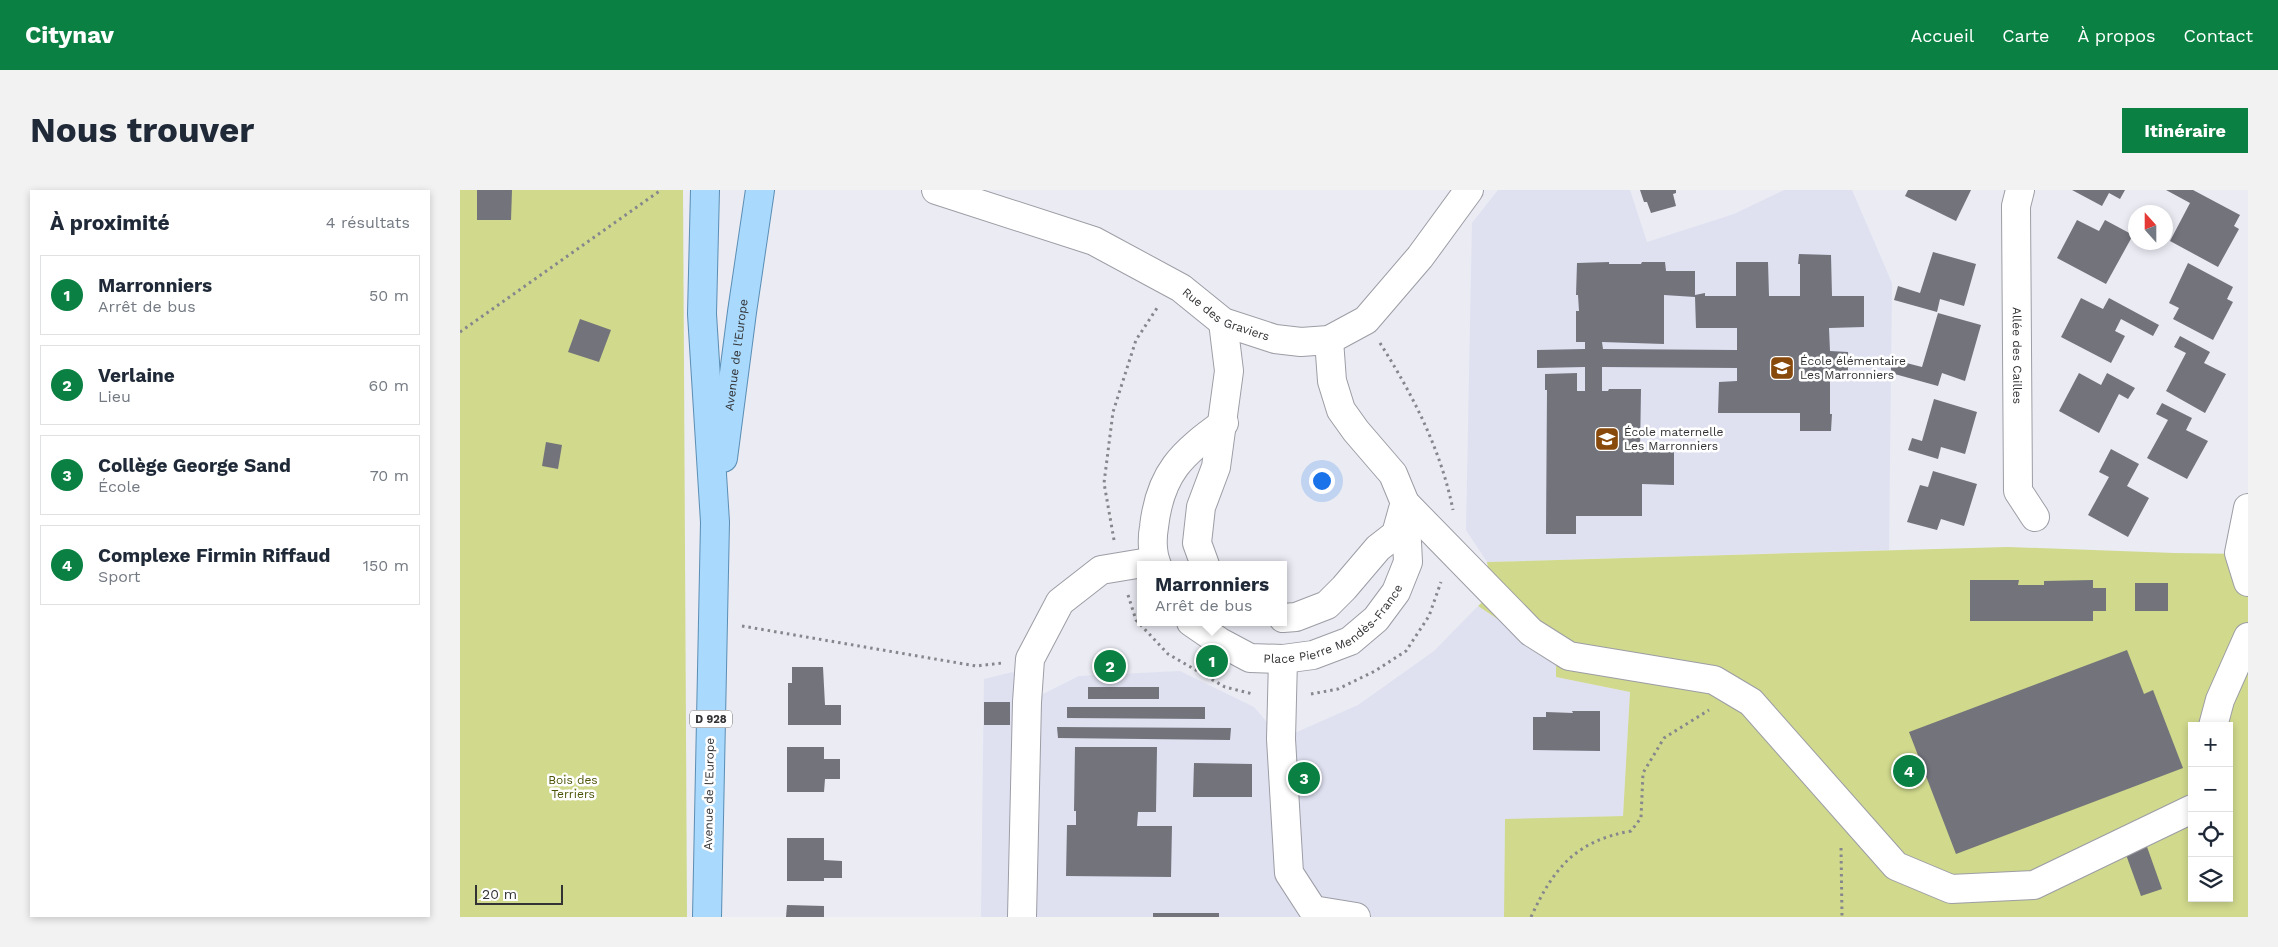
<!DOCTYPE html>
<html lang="fr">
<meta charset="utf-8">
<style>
body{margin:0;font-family:"Work Sans",sans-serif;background:#f2f2f3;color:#1f2937}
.controls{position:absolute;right:15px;bottom:15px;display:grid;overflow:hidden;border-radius:0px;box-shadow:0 2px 8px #0003}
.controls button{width:45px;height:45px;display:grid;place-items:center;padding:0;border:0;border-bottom:1px solid #e0e1e3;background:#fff;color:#1f2937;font:25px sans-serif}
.compass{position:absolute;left:1668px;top:15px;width:45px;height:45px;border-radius:50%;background:#fff;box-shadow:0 2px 8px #0003;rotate:339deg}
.scale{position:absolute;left:15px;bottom:12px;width:88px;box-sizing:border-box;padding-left:5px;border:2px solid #333336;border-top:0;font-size:14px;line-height:18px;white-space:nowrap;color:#333336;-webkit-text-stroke:4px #fff;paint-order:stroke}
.you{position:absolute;left:861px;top:290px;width:18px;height:18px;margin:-12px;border:4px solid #fff;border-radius:50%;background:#1a73e8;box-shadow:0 0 0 8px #1a73e833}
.badge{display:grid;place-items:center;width:32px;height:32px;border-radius:50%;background:#0b8043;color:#fff;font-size:16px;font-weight:700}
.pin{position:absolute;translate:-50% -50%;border:2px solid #fff;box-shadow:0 1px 5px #0006}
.popup{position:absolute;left:677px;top:371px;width:150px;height:65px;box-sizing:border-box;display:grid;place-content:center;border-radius:0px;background:#fff;filter:drop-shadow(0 1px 4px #0005);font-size:16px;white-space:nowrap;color:#747a83}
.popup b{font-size:19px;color:#1f2937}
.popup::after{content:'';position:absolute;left:50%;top:100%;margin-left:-10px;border:10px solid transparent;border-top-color:#fff}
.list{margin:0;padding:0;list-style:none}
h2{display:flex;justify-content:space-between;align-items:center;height:65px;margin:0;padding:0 20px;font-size:21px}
h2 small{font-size:16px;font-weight:400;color:#747a83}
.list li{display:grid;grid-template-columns:32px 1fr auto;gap:15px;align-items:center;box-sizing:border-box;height:80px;margin:0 10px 10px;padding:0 10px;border:1px solid #e0e1e3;border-radius:0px}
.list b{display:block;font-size:19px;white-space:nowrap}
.list p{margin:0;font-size:16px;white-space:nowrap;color:#747a83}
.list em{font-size:16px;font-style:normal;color:#747a83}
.icon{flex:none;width:28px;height:28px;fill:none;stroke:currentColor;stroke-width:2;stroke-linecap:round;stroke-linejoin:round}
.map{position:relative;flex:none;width:1788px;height:727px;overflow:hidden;border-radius:0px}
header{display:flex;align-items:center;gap:30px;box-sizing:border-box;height:70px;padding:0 25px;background:#0b8043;color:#fff}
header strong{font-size:24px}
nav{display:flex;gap:28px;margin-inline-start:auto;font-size:18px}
.intro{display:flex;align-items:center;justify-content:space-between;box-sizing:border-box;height:120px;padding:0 30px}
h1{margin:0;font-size:35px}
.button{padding:12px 22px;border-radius:0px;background:#0b8043;color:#fff;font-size:18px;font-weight:700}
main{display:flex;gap:30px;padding:0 30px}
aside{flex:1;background:#fff;border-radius:0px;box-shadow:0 2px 8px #0003}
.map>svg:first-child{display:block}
</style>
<header>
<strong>Citynav</strong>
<nav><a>Accueil</a><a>Carte</a><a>À propos</a><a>Contact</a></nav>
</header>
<div class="intro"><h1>Nous trouver</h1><a class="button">Itinéraire</a></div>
<main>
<aside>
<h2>À proximité<small>4 résultats</small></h2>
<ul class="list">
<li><span class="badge">1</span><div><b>Marronniers</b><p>Arrêt de bus</p></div><em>50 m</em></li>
<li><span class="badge">2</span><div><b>Verlaine</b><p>Lieu</p></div><em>60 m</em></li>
<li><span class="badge">3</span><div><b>Collège George Sand</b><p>École</p></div><em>70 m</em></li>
<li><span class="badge">4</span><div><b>Complexe Firmin Riffaud</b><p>Sport</p></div><em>150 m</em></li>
</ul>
</aside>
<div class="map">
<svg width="1788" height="727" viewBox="0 0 1788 727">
<rect width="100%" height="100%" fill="#eaebf3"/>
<g fill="#dfe1f1">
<polygon points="1038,0 1170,0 1187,52 1274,24 1324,0 1392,0 1432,93 1429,360 1027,372 1006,340 1012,33"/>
<polygon points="1018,416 1096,468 1096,487 1170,502 1163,626 1045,630 1044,727 521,727 524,489 553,482 567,512 619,486 720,481 794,517 821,549 898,515 974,461"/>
</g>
<g fill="#d0d98c" fill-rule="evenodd">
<polygon points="0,0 223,0 227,727 0,727"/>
<path d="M1548,357L1714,363L1788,364V727H1044L1045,629L1163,626L1170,502L1096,487V468L1018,416L1032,403L1027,372ZM1732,536H1769V708H1732Z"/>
</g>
<g fill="#72737b" fill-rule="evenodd">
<polygon points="17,0 52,0 51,30 17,30"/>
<polygon points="1180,0 1216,0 1216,3 1213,4 1216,16 1191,23 1187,12 1184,12"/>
<polygon points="1448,0 1511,0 1496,31 1445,6"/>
<polygon points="1612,0 1665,0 1660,9 1649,3 1642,16"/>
<polygon points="1706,0 1733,0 1780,25 1774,36 1779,39 1758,77 1710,51 1730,13"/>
<polygon points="1617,30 1639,41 1645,30 1673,45 1646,94 1597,68"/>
<polygon points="1473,62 1516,74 1504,116 1480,109 1477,122 1434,110 1438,96 1460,103"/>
<path d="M1339,64L1371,65L1372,106H1404V137L1369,138L1370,161L1388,162V191H1370V224H1372L1371,241H1340V223H1258L1259,192L1277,191V178L1142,177V201H1148L1149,199H1181L1180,262H1214V295L1182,294V326H1116V344H1086L1087,200H1085V184L1117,183V201H1125V177L1077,178V160L1125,159V152H1116V121H1119L1118,105H1116L1117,73L1149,72V74H1181L1182,72H1205L1206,81H1235V105L1245,103V106H1276V72H1308L1309,106H1340V74H1338ZM1204,105L1235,107L1236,138H1277V160L1143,159L1142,152L1204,154Z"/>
<polygon points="1728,73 1773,97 1767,109 1773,112 1753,150 1713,129 1719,118 1709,113"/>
<polygon points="1621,108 1643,119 1649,108 1699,135 1693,146 1661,129 1655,141 1665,146 1651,173 1601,147"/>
<polygon points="1478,123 1521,135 1505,191 1482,183 1478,196 1431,183 1431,169 1462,177"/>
<polygon points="120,129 151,140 139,172 108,162"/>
<polygon points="1720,146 1750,162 1744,173 1766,184 1745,223 1706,201 1726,163 1714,157"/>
<polygon points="1619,183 1641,195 1647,183 1675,198 1668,209 1659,204 1639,243 1599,221"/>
<polygon points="1474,209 1517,222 1505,264 1481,257 1478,269 1448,260 1452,248 1462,251"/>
<polygon points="1702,213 1732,228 1726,240 1748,251 1727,289 1687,268 1708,230 1696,224"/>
<polygon points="86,252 102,255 98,279 82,276"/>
<polygon points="1651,259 1679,274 1667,296 1689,308 1668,347 1628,325 1649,287 1639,282"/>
<polygon points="1473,281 1517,294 1504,336 1481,329 1477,340 1447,332 1460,295 1468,297"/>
<polygon points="1510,390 1559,390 1558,395 1584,395 1584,391 1633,390 1633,398 1646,398 1646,421 1633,421 1633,431 1510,431"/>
<rect x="1675" y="393" width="33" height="28"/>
<polygon points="1667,460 1684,504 1693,500 1723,578 1496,664 1449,542"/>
<polygon points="662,469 663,481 638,483 637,470"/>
<polygon points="332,477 363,477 365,515 381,515 381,535 328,535 328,493 332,493"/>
<rect x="628" y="497" width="71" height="12"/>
<rect x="524" y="512" width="26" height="23"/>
<polygon points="607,517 745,517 745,529 607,528"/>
<polygon points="1112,521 1140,521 1140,561 1073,560 1073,527 1086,527 1086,522 1113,523"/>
<polygon points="597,537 771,538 770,550 598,548"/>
<polygon points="327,557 364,557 364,569 380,569 380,589 365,589 364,602 327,602"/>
<polygon points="615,557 697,557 696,622 678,622 677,636 712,636 711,687 606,686 607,635 616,635 616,621 614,621"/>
<polygon points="734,573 792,574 792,607 733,607"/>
<polygon points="327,648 364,648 364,670 382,671 382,688 364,688 364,691 327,691"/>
<polygon points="1686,654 1702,699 1681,706 1665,662"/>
<polygon points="327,715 364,716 364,727 326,727"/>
<rect x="693" y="723" width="66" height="4"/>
</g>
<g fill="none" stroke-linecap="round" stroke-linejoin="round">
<defs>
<g id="minor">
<path id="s1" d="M476,0L634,51L721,98L763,132L815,149L841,152L869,150L906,130L960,67L1009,0"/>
<path id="s2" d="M1560,0L1556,16L1558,301L1575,327"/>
<polyline points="945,313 1071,442 1109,466 1254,490 1291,512 1436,676 1491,699 1574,695 1732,619"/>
<polyline points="1788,318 1779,363 1788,392"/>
<path d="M697,375C692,364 692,348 694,337C700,283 722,263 764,233"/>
<polyline points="745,375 737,353 741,317 756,277 769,181 763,132"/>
<polyline points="823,428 836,427 867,415 884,398 918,358 936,344 943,319"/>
<path id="s3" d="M731,432L760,452L790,468L823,469L853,465L890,451L916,429L936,402L948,372L945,313L933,284L896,241L881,220L872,191L869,150"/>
<polyline points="823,469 821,549 829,683 853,720 896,727"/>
<polyline points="1753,536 1760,510 1788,447"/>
<polyline points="562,727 567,512 570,469 600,412 641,380 695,371"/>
</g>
<g id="major">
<polyline points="245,0 242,124 255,332 247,727"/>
<path id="s4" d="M263,268L282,122L300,0"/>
</g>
</defs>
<use href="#minor" stroke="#9c9da5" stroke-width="30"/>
<use href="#major" stroke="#5b8eb5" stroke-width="30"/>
<g stroke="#86878c" stroke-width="3" stroke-dasharray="2.5 4" stroke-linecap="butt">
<polyline points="0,142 201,0"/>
<path d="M920,153C953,205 981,260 993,320"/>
<polyline points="654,350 644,293 653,222 676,150 697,118"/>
<polyline points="668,405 676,430 708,464 765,497 793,504"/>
<polyline points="282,436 516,476 542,473"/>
<polyline points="851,504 878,499 915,481 946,461 969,426 981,392"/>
<polyline points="1381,658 1382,727"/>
<path d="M1071,727C1094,677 1116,651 1171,641L1181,628L1183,583L1204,548L1249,520"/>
</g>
<use href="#minor" stroke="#fff" stroke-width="28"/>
<use href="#major" stroke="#a9d9fc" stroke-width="28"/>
</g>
<defs>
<symbol id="school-square" viewBox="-11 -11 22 22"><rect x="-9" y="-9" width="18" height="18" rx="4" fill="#88490c" stroke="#fff"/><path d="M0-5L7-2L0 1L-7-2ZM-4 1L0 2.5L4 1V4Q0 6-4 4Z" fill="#fff"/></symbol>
</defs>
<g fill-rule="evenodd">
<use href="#school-square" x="1308" y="164" width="28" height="28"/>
<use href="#school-square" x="1133" y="235" width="28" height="28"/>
</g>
<g text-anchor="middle" stroke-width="5" stroke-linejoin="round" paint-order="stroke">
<rect fill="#fff" stroke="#707072" stroke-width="1" x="230" y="520.5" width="42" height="17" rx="4"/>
<g font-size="11" font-weight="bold" fill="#333336">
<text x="251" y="533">D 928</text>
</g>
<g font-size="12" fill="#333336" stroke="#fff">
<text dy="4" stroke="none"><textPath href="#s1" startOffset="318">Rue des Graviers</textPath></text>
<text dy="4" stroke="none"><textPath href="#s4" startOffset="104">Avenue de l'Europe</textPath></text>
<text dy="4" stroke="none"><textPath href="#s2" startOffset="166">Allée des Cailles</textPath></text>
<text dy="4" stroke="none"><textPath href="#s3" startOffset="165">Place Pierre Mendès-France</textPath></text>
<text transform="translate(249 604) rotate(-89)" y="4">Avenue de l'Europe</text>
</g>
<g font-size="12" fill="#333336" stroke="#fff" text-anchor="start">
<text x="1340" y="175">École élémentaire<tspan x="1340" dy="14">Les Marronniers</tspan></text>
<text x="1164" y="246">École maternelle<tspan x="1164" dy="14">Les Marronniers</tspan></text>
</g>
<g font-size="12" fill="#4e5407" stroke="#fff">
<text x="113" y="594">Bois des<tspan x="113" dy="14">Terriers</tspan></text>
</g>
</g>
</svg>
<div class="controls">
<button>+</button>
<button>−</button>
<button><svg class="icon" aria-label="locate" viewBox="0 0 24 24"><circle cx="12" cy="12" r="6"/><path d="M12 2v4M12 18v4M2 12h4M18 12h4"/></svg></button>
<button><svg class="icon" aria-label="layers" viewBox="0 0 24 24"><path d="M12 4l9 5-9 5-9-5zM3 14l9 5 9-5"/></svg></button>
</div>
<svg class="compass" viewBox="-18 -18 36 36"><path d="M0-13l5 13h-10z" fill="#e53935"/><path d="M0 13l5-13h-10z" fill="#747a83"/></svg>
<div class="scale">20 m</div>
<div class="you"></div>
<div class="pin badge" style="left:752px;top:471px">1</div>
<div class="popup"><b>Marronniers</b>Arrêt de bus</div>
<div class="pin badge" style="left:650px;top:476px">2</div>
<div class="pin badge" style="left:844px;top:588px">3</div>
<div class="pin badge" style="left:1449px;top:581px">4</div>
</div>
</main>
